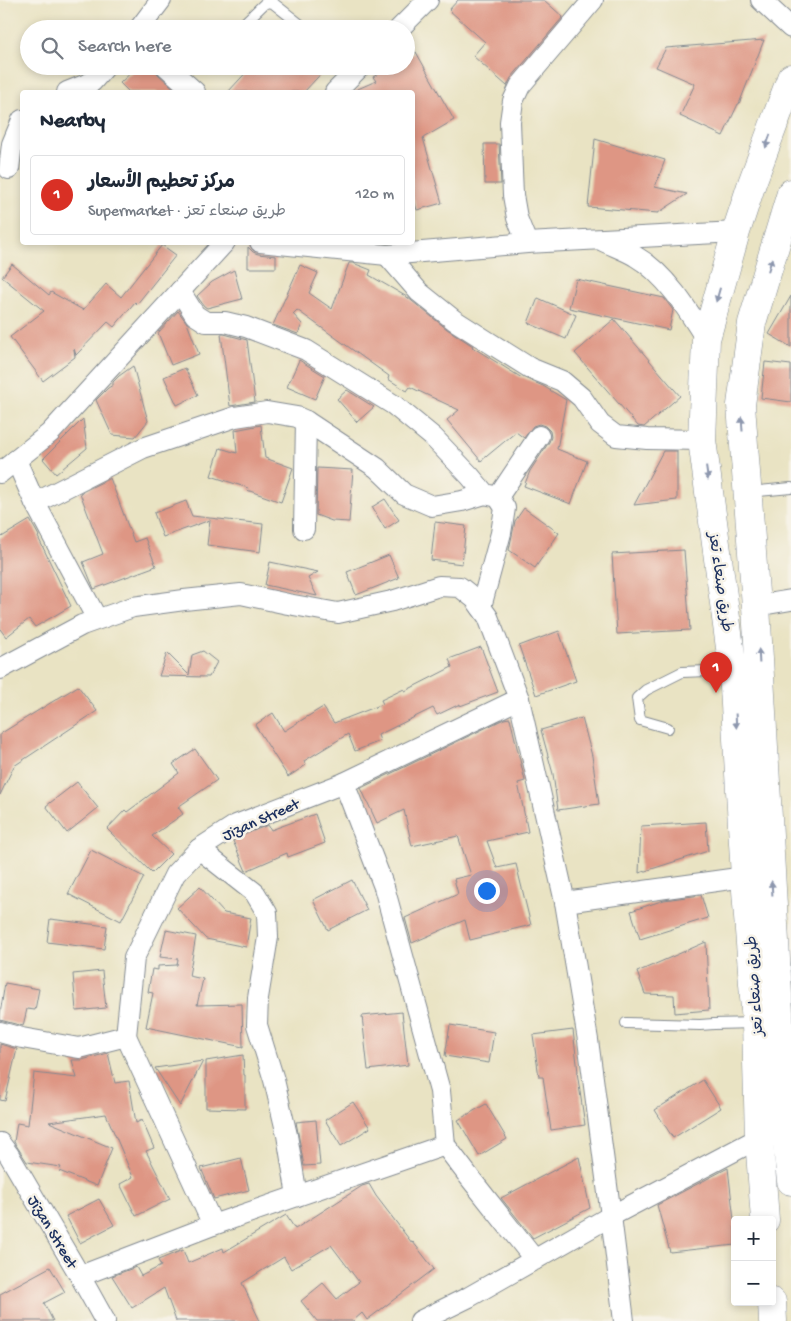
<!DOCTYPE html>
<meta charset="utf-8">
<style>
body{margin:0;font-family:"Gochi Hand","Playpen Sans Arabic",sans-serif;background:#f6f6f7;color:#1f2937}
.controls{position:absolute;right:15px;bottom:15px;display:grid;overflow:hidden;border-radius:5px;box-shadow:0 2px 8px #0003}
.controls button{width:45px;height:45px;display:grid;place-items:center;padding:0;border:0;border-bottom:1px solid #e0e1e3;background:#fff;color:#1f2937;font:25px sans-serif}
.you{position:absolute;left:486px;top:890px;width:18px;height:18px;margin:-12px;border:4px solid #fff;border-radius:50%;background:#1a73e8;box-shadow:0 0 0 8px #1a73e833}
.badge{display:grid;place-items:center;width:32px;height:32px;border-radius:50%;background:#d93025;color:#fff;font-size:16px;font-weight:700}
.pin{position:absolute;translate:-50% -41px;filter:drop-shadow(0 1px 2px #0008)}
.pin::after{content:'';position:absolute;top:26px;width:18px;height:15px;background:inherit;clip-path:polygon(0 0,100% 0,50% 100%)}
.list{margin:0;padding:0;list-style:none}
h2{display:flex;justify-content:space-between;align-items:center;height:65px;margin:0;padding:0 20px;font-size:21px}
h2 small{font-size:16px;font-weight:400;color:#747a83}
.list li{display:grid;grid-template-columns:32px 1fr auto;gap:15px;align-items:center;box-sizing:border-box;height:80px;margin:0 10px 10px;padding:0 10px;border:1px solid #e0e1e3;border-radius:5px}
.list b{display:block;font-size:19px;white-space:nowrap}
.list p{margin:0;font-size:16px;white-space:nowrap;color:#747a83}
.list em{font-size:16px;font-style:normal;color:#747a83}
.icon{flex:none;width:28px;height:28px;fill:none;stroke:currentColor;stroke-width:2;stroke-linecap:round;stroke-linejoin:round}
.map{position:relative;flex:none;width:791px;height:1321px;overflow:hidden}
.search{position:absolute;background:#fff;box-shadow:0 2px 8px #0003;left:20px;top:20px;width:395px;height:55px;display:flex;align-items:center;gap:12px;box-sizing:border-box;padding:0 18px;border-radius:28px;color:#747a83;font-size:19px}
.panel{position:absolute;background:#fff;box-shadow:0 2px 8px #0003;left:20px;top:90px;width:395px;height:155px;border-radius:5px}
.map>svg:first-child{display:block}
</style>
<div class="map">
<svg width="791" height="1321" viewBox="0 0 791 1321">
<rect width="100%" height="100%" fill="#f7f3e8"/>
<filter id="ink" filterUnits="userSpaceOnUse"><feTurbulence type="fractalNoise" baseFrequency=".02" numOctaves="2"/><feDisplacementMap in="SourceGraphic" scale="10" xChannelSelector="R" yChannelSelector="G"/><feConvolveMatrix kernelMatrix="1 2 1 2 8 2 1 2 1" color-interpolation-filters="sRGB"/></filter>
<filter id="wash" filterUnits="userSpaceOnUse"><feTurbulence type="fractalNoise" baseFrequency=".0096" numOctaves="4" result="noise"/><feDisplacementMap in="SourceGraphic" scale="20" xChannelSelector="R" yChannelSelector="G"/><feGaussianBlur stdDeviation="1.12" result="paint"/><feColorMatrix in="noise" values="0 0 0 0 0 0 0 0 0 0 0 0 0 0 0 0 0 1.4 0 .05"/><feComposite in="paint" operator="in"/></filter>
<g filter="url(#wash)">
<rect width="100%" height="100%" fill="#e9e3c3"/>
<g id="blocks">
<g fill="#de9684">
<polygon points="458,0 544,0 563,17 511,78 507,86 473,56 485,42 449,10"/>
<polygon points="764,40 739,104 738,104 723,136 680,116 695,84 656,67 666,48"/>
<polygon points="416,52 454,120 423,138 442,203 417,210 412,194 412,92 351,92 376,81 373,77 391,66 406,66 406,58"/>
<polygon points="138,66 154,66 155,70 158,74 178,92 129,92 120,83"/>
<polygon points="252,66 328,66 304,92 228,92"/>
<polygon points="595,139 665,160 655,187 687,194 658,213 588,207"/>
<polygon points="484,144 499,144 501,184 485,184"/>
<polygon points="162,245 176,255 137,304 135,302 114,327 108,322 76,355 74,349 75,357 43,381 10,337 44,311 2,277 12,264 49,295 51,292 83,310 106,284 121,297"/>
<polygon points="248,247 253,252 258,254 276,256 276,268 248,268"/>
<polygon points="349,263 353,263 371,270 369,275 407,297 447,329 473,346 472,347 522,378 522,377 543,386 566,400 557,449 587,461 571,504 524,486 530,471 549,442 551,437 550,431 545,426 539,424 533,426 524,438 516,432 481,461 447,420 459,410 410,387 407,391 388,379 389,376 297,310 293,314 302,324 298,334 273,325 300,265 318,273 309,293 332,309"/>
<polygon points="234,270 242,299 207,308 204,306 197,296 212,282"/>
<polygon points="576,279 664,298 673,310 669,330 569,308"/>
<polygon points="791,296 791,347 769,334"/>
<polygon points="538,298 576,315 566,339 528,323"/>
<polygon points="178,311 187,323 199,354 171,365 158,333"/>
<polygon points="614,319 680,396 644,427 638,426 575,353"/>
<polygon points="221,334 224,334 247,340 255,402 230,406"/>
<polygon points="299,360 325,376 315,399 287,387"/>
<polygon points="765,362 791,365 791,402 761,398"/>
<polygon points="133,366 148,421 135,437 112,435 96,400 108,388 113,385 113,382 119,376"/>
<polygon points="185,368 198,395 177,405 164,377"/>
<polygon points="347,390 374,407 357,422 337,399"/>
<polygon points="83,419 87,448 56,474 43,459"/>
<polygon points="261,425 265,458 293,468 281,502 247,490 248,488 211,476 220,448 237,453 235,430"/>
<polygon points="663,451 677,451 677,500 634,505"/>
<polygon points="317,468 353,470 349,522 332,521 316,515"/>
<polygon points="110,478 134,542 145,538 156,566 94,589 83,562 103,554 80,493"/>
<polygon points="385,499 399,520 385,529 372,507"/>
<polygon points="186,501 192,516 263,524 260,552 207,545 210,520 163,537 154,513"/>
<polygon points="524,508 559,533 535,568 509,550 515,521"/>
<polygon points="30,520 39,536 38,537 71,606 35,627 29,619 6,637 0,629 0,538"/>
<polygon points="435,522 466,526 462,564 431,560"/>
<polygon points="684,550 690,630 617,634 612,554"/>
<polygon points="389,555 399,578 356,595 347,572"/>
<polygon points="270,562 318,572 308,578 317,596 265,585"/>
<polygon points="559,631 576,681 536,695 519,646"/>
<polygon points="481,647 498,692 460,706 460,704 437,715 433,708 378,735 380,741 355,751 348,734 304,761 306,765 288,777 255,725 273,713 284,731 323,707 334,723 383,704 381,700 404,689 405,691 452,667 449,659"/>
<polygon points="203,651 217,662 209,677 159,676 167,653 189,675 192,655"/>
<polygon points="78,686 97,711 14,766 0,795 0,734"/>
<polygon points="510,718 525,781 518,783 528,832 487,841 497,868 516,864 531,925 470,940 465,920 412,943 405,918 458,894 454,879 471,875 458,836 412,846 404,810 377,823 361,788 504,719"/>
<polygon points="582,718 592,756 599,804 558,810 553,774 541,730"/>
<polygon points="195,749 217,780 178,807 183,814 152,836 171,854 152,873 107,829 125,810 127,812 179,773 173,764"/>
<polygon points="77,782 98,808 67,833 46,806"/>
<polygon points="315,814 325,843 288,857 287,853 246,871 233,841 241,836 268,825 271,830"/>
<polygon points="706,822 708,851 639,873 641,826"/>
<polygon points="91,850 144,877 121,921 68,894"/>
<polygon points="352,880 367,910 328,930 313,900"/>
<polygon points="200,887 224,913 251,918 246,947 206,939 177,908"/>
<polygon points="701,895 708,918 640,939 631,911 664,900"/>
<polygon points="50,919 107,926 104,949 47,942"/>
<polygon points="166,930 196,936 189,976 203,979 197,1005 242,1004 243,1047 146,1027 153,993 148,992 152,969 158,970 158,966 177,965 178,959 160,957"/>
<polygon points="706,942 709,1010 675,1013 674,995 645,994 637,972"/>
<polygon points="102,971 106,1008 76,1011 73,974"/>
<polygon points="5,983 39,989 35,1010 27,1009 23,1026 0,1020 0,1014"/>
<polygon points="402,1012 408,1065 368,1070 362,1016"/>
<polygon points="450,1025 494,1032 489,1063 445,1056"/>
<polygon points="573,1030 578,1072 577,1072 585,1125 551,1130 543,1077 539,1077 533,1035"/>
<polygon points="0,1044 17,1049 5,1101 0,1100"/>
<polygon points="108,1053 115,1083 129,1081 136,1123 142,1120 154,1148 146,1151 170,1199 136,1216 120,1184 133,1177 106,1114 49,1122 112,1148 97,1186 59,1171 61,1167 27,1162 14,1142 17,1123 28,1125 34,1073 77,1078 72,1060 82,1060"/>
<polygon points="243,1055 244,1075 245,1075 245,1109 206,1108 206,1061"/>
<polygon points="203,1061 180,1106 155,1068"/>
<polygon points="703,1080 721,1108 673,1138 655,1110"/>
<polygon points="353,1102 370,1128 341,1146 325,1120"/>
<polygon points="486,1104 507,1139 479,1156 458,1120"/>
<polygon points="316,1120 320,1165 304,1166 296,1122"/>
<polygon points="579,1157 590,1208 533,1238 501,1198"/>
<polygon points="241,1158 249,1190 214,1199 201,1168"/>
<polygon points="728,1168 735,1229 735,1245 670,1252 657,1205"/>
<polygon points="369,1184 376,1196 412,1243 413,1242 434,1269 367,1320 362,1313 353,1321 317,1321 301,1301 323,1283 337,1299 359,1282 331,1245 291,1269 284,1257 242,1283 260,1321 176,1321 164,1288 132,1308 112,1276 136,1267 141,1276 161,1266 158,1260 183,1250 188,1263 223,1248 224,1252 286,1215 295,1229 362,1186"/>
<polygon points="99,1199 114,1225 80,1243 66,1216"/>
<polygon points="50,1267 65,1292 44,1303 53,1321 0,1321 0,1294"/>
</g>
</g>
</g>
<g filter="url(#ink)">
<use href="#blocks" fill-opacity="0" stroke="#828990" stroke-width="1"/>
<g fill="none" stroke-linecap="round" stroke-linejoin="round">
<defs>
<g id="service">
<polyline points="238,29 264,4 268,2 273,3 306,29"/>
<polyline points="748,492 791,488"/>
<polyline points="668,728 640,720 637,698 646,690 682,672 733,670"/>
<polyline points="626,1023 700,1025 714,1024 755,1023"/>
</g>
<g id="minor">
<polyline points="761,0 791,28"/>
<polyline points="139,29 161,0"/>
<polyline points="399,29 428,0"/>
<polyline points="166,66 195,92"/>
<polyline points="67,92 92,82 106,66"/>
<polyline points="335,92 361,66"/>
<polyline points="9,169 12,144 22,120"/>
<path d="M603,241C613,246 625,250 635,256C665,273 688,310 706,339"/>
<polyline points="260,242 387,255 527,243 736,232"/>
<polyline points="527,243 517,218 513,195 510,122 513,101 520,86 593,0"/>
<polyline points="387,255 419,292 454,320 487,341 530,368 562,381 582,398 600,424 616,436 647,439 702,440"/>
<polyline points="180,291 195,315 206,322 225,322 246,327 306,350 394,405 433,437 470,476 485,494 498,497 505,508 501,533 481,607"/>
<polyline points="16,460 35,503 97,619"/>
<polyline points="0,473 50,433 225,242"/>
<polyline points="498,497 539,436"/>
<polyline points="35,503 143,448 235,417 267,412 297,417 306,421 377,468 404,494 432,506 462,501 485,494"/>
<polyline points="304,529 306,421"/>
<polyline points="756,606 791,600"/>
<polyline points="0,669 82,625 133,607 184,600 241,594 288,604 338,613 392,601 439,586 460,587 475,599 488,617 519,699 565,902 588,1040 611,1216 624,1321"/>
<polyline points="344,783 384,887 440,1091 445,1145"/>
<polyline points="199,849 255,893 267,913 268,937 258,998 257,1025 274,1080 287,1135 297,1196"/>
<polyline points="565,902 745,877"/>
<polyline points="0,1032 22,1038 79,1048 126,1036 134,958 175,874 199,849 236,825 344,783 519,699"/>
<polyline points="126,1036 213,1225"/>
<polyline points="0,1143 9,1155 80,1276 105,1321"/>
<polyline points="80,1276 213,1225 445,1145 470,1178 535,1260"/>
<polyline points="420,1321 469,1297 611,1216 759,1138"/>
</g>
<g id="trunk">
<polyline points="791,193 752,323 741,405 756,606 786,1136 791,1181"/>
<polyline points="765,1220 759,1138 756,1023 745,877 733,670 702,440 706,339 736,232 752,183 791,78"/>
<polyline points="772,1302 773,1321"/>
</g>
</defs>
<use href="#service" stroke="#828990" stroke-width="12"/>
<use href="#minor" stroke="#828990" stroke-width="22"/>
<use href="#trunk" stroke="#828990" stroke-width="29"/>
<use href="#service" stroke="#fff" stroke-width="10"/>
<use href="#minor" stroke="#fff" stroke-width="20"/>
<use href="#trunk" stroke="#fff" stroke-width="28"/>
</g>
<defs><path id="oneway-solid" d="M-6-.8H1V-3.2L6.5 0L1 3.2V.8H-6Z" transform="scale(1.25)"/></defs>
<g fill="#8d97ae">
<use href="#oneway-solid" transform="translate(768 141) rotate(110)"/>
<use href="#oneway-solid" transform="translate(770 265) rotate(-73)"/>
<use href="#oneway-solid" transform="translate(718 295) rotate(106)"/>
<use href="#oneway-solid" transform="translate(742 424) rotate(-94)"/>
<use href="#oneway-solid" transform="translate(707 473) rotate(82)"/>
<use href="#oneway-solid" transform="translate(759 656) rotate(-93)"/>
<use href="#oneway-solid" transform="translate(736 721) rotate(87)"/>
<use href="#oneway-solid" transform="translate(772 888) rotate(-93)"/>
</g>
</g>
<g text-anchor="middle" stroke-width="5" stroke-linejoin="round" paint-order="stroke">
<g font-size="16" fill="#1b2f5e" stroke="#f7f3e8">
<text transform="translate(722 582) rotate(82)" y="6">طريق صنعاء تعز</text>
<text transform="translate(260 818) rotate(-24)" y="6">Jizan Street</text>
<text transform="translate(753 986) rotate(-94)" y="6">طريق صنعاء تعز</text>
<text transform="translate(54 1231) rotate(59)" y="6">Jizan Street</text>
</g>
</g>
</svg>
<div class="controls">
<button>+</button>
<button>−</button>
</div>
<div class="you"></div>
<div class="pin badge" style="left:716px;top:693px">1</div>
<div class="search"><svg class="icon" aria-label="search" viewBox="0 0 24 24"><circle cx="10" cy="10" r="6"/><path d="M15 15l6 6"/></svg>Search here</div>
<section class="panel">
<h2>Nearby<small></small></h2>
<ul class="list">
<li><span class="badge">1</span><div><b>مركز تحطيم الأسعار</b><p>Supermarket · طريق صنعاء تعز</p></div><em>120 m</em></li>
</ul>
</section>
</div>
